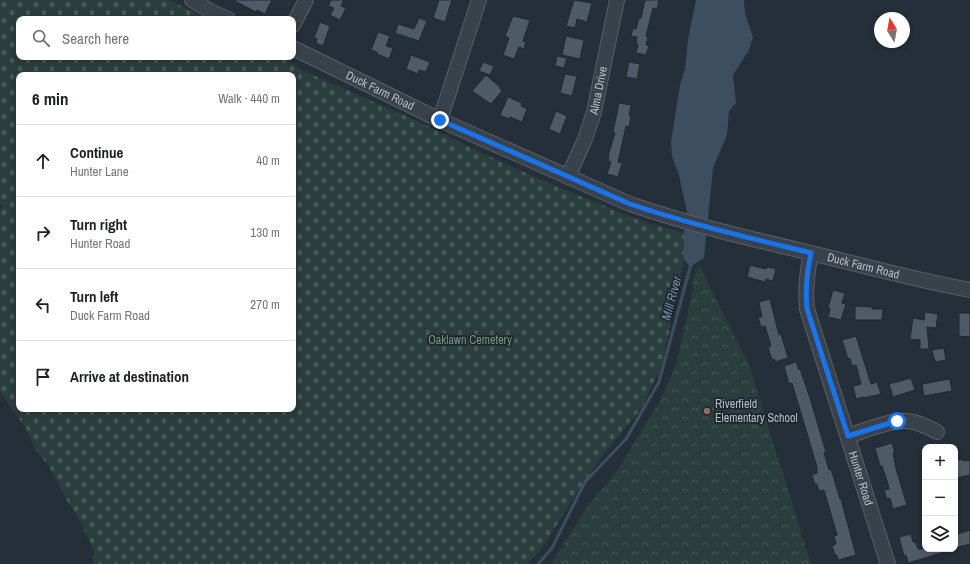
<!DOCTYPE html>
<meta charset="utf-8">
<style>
body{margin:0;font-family:"Archivo Narrow",sans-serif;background:#f6f6f6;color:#202124}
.controls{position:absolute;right:12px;bottom:12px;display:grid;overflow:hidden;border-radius:8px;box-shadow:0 2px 6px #0003}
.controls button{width:36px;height:36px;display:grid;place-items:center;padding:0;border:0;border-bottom:1px solid #e0e0e0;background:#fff;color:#202124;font:20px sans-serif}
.compass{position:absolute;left:874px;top:12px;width:36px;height:36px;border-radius:50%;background:#fff;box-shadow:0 2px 6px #0003;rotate:349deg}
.stop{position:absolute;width:12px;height:12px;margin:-9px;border:3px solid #1a73e8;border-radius:50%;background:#fff}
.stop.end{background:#1a73e8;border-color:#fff;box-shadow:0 1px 4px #0008}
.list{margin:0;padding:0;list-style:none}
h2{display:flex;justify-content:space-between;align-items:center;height:52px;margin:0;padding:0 16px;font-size:17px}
h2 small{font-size:13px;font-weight:400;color:#757577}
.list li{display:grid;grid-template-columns:26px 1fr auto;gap:12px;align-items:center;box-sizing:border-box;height:72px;padding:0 16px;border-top:1px solid #e0e0e0}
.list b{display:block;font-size:15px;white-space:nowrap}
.list p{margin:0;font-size:13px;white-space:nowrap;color:#757577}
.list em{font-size:13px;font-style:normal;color:#757577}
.icon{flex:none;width:22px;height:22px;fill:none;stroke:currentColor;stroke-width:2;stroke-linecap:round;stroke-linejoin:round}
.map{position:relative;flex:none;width:970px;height:564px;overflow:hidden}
.search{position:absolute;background:#fff;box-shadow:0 2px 6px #0003;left:16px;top:16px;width:280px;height:44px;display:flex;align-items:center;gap:10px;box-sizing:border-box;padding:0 14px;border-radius:8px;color:#757577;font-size:15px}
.panel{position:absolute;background:#fff;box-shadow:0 2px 6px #0003;left:16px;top:72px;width:280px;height:340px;border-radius:8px}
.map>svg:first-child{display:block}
</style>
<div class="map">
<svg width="970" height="564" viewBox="0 0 970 564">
<defs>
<pattern id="forest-crowns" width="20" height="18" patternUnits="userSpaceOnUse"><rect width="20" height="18" fill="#2a3e3d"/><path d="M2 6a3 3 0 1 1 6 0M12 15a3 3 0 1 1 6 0" fill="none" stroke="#465858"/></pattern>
<pattern id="cemetery-stones" width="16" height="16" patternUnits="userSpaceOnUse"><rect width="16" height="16" fill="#2a3e3d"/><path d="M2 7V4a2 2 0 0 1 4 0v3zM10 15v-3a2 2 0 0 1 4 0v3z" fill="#465858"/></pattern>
</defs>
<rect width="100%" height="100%" fill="#252f39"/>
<polygon fill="url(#forest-crowns)" points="699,265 749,365 811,564 551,564 587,507 617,471 662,397 676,365 693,290 693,281"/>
<path fill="url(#cemetery-stones)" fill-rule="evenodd" d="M0,0H169L207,19H19V57H281L302,70L428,126L469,147L546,182L641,221L684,233V259L662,366L641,409L604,454L584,482L544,545L528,564H93L94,551L78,517L66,499L50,468L35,449L27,430L0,392V210L3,206L0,204ZM19,75H293V409H19Z"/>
<polygon fill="#3d4e61" points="696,0 744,0 745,13 753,37 749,50 733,75 736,103 729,111 727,135 713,168 704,258 690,267 684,259 684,233 687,212 679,175 672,156 671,142 680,85 685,69 688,39"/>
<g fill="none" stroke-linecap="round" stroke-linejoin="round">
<polyline stroke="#3d4e61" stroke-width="3" points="538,564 552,548 585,482 626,439 659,382 691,264"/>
</g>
<g fill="#4e5a65" stroke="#202831">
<polygon points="233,0 272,0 265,14 257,10 256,12"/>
<polygon points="331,0 344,0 341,6 346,8 340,20 330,15 334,8 328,6"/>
<polygon points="439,0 452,0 445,22 433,18"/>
<polygon points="574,0 592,3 587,22 577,19 575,28 566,26"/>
<polygon points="645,0 659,0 657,9 653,8 646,36 648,37 646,45 649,46 646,55 636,53 638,44 636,44 637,37 631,36 633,28 636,29 639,18 641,18"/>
<polygon points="513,16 530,20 523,41 526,42 524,49 519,47 514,59 503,55 509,38 505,36"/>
<polygon points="419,18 427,21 419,41 395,33 398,24 414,29"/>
<polygon points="320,22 330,26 323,46 316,43 317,39 314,38"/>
<polygon points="378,32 390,36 386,46 393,48 389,59 377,54 377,52 371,50"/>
<polygon points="566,36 584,40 580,59 562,55"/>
<polygon points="411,55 430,62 426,72 419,70 418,74 406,69"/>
<polygon points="557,56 567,58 564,68 555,66"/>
<polygon points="483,62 494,66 490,75 479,71"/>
<polygon points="629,62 640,64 637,79 626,77"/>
<polygon points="565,74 577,76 572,96 560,93"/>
<polygon points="486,75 500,87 500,89 502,91 491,104 472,91"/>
<polygon points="508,97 522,103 521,106 527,109 522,122 510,117 509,119 500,115"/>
<polygon points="619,103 631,105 629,116 631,117 629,127 626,126 618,162 622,163 618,177 607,174 611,162 608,161 609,156 608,156 615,133 613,132"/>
<polygon points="556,111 567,116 560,134 549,129"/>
<polygon points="750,265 766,269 768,267 776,269 773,281 766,279 765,282 747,277"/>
<polygon points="833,290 845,293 842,303 846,304 841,320 828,317 830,309 828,308"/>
<polygon points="770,299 779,335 781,334 788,358 775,362 774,359 772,360 768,347 771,346 765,326 761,327 758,317 762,317 759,302"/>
<polygon points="855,306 872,307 872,309 883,309 882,320 855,320"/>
<polygon points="925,312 938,314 936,328 927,327 929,349 920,349 920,340 910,339 913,318 924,320"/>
<polygon points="959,313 970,313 970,337 959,336"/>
<polygon points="856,336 871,384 877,382 881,394 864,398 864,397 856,399 853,386 861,384 856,365 852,366 850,358 848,359 842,340"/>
<polygon points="944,348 946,360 935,362 932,350"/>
<polygon points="796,362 799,370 800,369 810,398 826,452 824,453 829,470 831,469 840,499 841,499 856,555 838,560 837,555 835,555 832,546 836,544 834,536 837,535 824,490 819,491 817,484 815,484 812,475 817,473 817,467 792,383 789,384 784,366"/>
<polygon points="911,378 915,390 893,397 889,384"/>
<polygon points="950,379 952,391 924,396 922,384"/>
<polygon points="892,443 895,453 893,453 896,469 907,505 893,509 890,498 887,499 884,490 889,489 888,484 882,466 880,466 875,448"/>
<polygon points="963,459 963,461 970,460 970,475 956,478 955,461"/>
<polygon points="970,530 970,544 955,548 955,535"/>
<polygon points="911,534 913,542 916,543 918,549 947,549 948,551 908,563 906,555 904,556 899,537"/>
</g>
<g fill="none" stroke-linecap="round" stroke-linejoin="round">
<defs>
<g id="minor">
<polyline points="192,0 212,12 228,19"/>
<polyline points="293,25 306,0"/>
<path id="s1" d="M293,48L440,120L630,204C688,224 747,238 807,252C861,265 915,280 970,290"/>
<polyline points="440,120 479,0"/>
<path id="s2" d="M568,177L585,139L594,112L617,0"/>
<path id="s3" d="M811,253C807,272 805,290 807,309L888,564"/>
<path d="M848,436C864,431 892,419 908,421C918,422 928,427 937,432"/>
</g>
</defs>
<use href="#minor" stroke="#575f68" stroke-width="16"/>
<use href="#minor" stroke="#39414a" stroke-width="14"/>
</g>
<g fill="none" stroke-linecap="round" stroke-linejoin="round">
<path stroke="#1a73e8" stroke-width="5" d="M440,120L630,204C689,224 750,238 811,253C807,272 805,290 807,309L848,436L897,421"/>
</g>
<circle fill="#8d6e63" stroke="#1e262f" stroke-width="1.5" cx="707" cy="411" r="4"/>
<g text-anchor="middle" stroke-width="3.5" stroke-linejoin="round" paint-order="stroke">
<g font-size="12" fill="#b4bcc6" stroke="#1e262f">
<text dy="4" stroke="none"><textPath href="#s2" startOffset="92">Alma Drive</textPath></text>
<text dy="4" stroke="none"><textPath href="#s1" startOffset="97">Duck Farm Road</textPath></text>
<text dy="4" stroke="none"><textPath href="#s1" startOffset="613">Duck Farm Road</textPath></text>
<text dy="4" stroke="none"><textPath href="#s3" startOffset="234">Hunter Road</textPath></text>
</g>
<g font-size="12" fill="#75997b" stroke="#1e262f">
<text x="470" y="344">Oaklawn Cemetery</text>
</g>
<g font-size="12" fill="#b4bcc6" stroke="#1e262f" text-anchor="start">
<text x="715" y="408">Riverfield<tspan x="715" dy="14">Elementary School</tspan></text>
</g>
<g font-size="13" font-style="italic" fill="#788ea6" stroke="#1e262f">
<text transform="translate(671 298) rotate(-75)" y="5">Mill River</text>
</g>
</g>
</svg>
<div class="controls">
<button>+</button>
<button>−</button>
<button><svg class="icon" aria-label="layers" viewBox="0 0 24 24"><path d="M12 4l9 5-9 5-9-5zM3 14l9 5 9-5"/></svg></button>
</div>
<svg class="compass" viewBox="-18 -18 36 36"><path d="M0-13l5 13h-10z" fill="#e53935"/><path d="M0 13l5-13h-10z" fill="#757577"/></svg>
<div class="stop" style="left:897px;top:421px"></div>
<div class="stop end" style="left:440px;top:120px"></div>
<div class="search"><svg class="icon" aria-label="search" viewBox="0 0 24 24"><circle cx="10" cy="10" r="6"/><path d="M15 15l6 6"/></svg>Search here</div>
<section class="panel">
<h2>6 min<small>Walk · 440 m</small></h2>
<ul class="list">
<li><svg class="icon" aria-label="ahead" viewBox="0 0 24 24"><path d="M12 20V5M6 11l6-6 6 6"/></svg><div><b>Continue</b><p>Hunter Lane</p></div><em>40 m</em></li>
<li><svg class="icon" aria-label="right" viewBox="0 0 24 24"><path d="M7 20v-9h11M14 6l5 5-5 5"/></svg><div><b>Turn right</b><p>Hunter Road</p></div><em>130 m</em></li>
<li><svg class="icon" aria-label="left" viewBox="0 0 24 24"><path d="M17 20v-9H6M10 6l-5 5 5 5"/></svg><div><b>Turn left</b><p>Duck Farm Road</p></div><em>270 m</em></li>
<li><svg class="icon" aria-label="arrive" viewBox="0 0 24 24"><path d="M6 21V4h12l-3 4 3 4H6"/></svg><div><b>Arrive at destination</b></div></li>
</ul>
</section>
</div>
